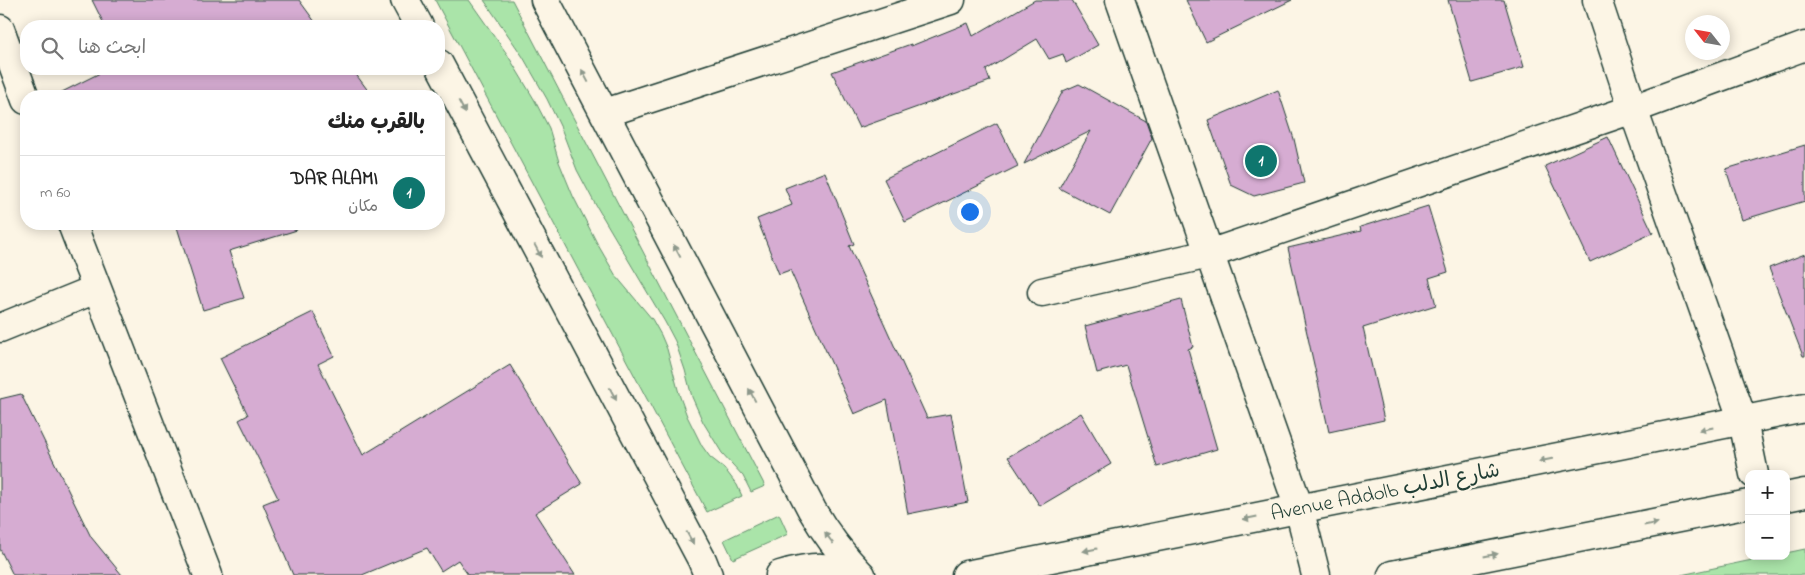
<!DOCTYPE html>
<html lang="ar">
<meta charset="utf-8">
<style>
body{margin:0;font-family:"Indie Flower","Playpen Sans Arabic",sans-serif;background:#f6f6f6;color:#222;direction:rtl}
.controls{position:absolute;right:15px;bottom:15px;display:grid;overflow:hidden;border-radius:10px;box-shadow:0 2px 12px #0003}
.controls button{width:45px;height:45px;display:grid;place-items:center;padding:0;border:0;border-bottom:1px solid #e0e0e0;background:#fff;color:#222;font:25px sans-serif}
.compass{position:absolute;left:1685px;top:15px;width:45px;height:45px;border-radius:50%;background:#fff;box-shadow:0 2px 12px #0003;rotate:301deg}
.you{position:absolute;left:969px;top:211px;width:18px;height:18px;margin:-12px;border:4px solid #fff;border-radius:50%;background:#1a73e8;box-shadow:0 0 0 8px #1a73e833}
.badge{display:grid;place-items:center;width:32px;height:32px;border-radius:50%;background:#0f766e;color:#fff;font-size:16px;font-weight:700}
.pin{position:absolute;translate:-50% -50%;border:2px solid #fff;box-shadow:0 1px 5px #0006}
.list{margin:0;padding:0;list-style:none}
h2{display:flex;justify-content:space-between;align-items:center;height:65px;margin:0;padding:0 20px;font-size:21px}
h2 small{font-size:16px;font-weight:400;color:#767676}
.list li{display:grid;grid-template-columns:32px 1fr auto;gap:15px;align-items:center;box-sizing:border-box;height:75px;padding:0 20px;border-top:1px solid #e0e0e0}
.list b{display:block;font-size:19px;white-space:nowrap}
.list p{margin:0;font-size:16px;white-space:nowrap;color:#767676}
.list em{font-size:16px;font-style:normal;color:#767676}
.icon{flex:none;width:28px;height:28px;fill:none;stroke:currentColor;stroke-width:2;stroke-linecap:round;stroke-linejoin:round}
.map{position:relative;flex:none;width:1805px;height:575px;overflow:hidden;direction:ltr}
.search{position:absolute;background:#fff;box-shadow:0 2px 12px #0003;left:20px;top:20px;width:425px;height:55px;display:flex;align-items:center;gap:12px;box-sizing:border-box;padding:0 18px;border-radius:20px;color:#767676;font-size:19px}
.panel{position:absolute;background:#fff;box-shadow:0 2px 12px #0003;left:20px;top:90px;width:425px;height:140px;border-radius:20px;direction:rtl}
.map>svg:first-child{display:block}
</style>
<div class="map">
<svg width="1805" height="575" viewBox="0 0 1805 575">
<rect width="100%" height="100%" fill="#fcf5e5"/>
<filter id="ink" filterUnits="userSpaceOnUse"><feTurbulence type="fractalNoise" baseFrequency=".02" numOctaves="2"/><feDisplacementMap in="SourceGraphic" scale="10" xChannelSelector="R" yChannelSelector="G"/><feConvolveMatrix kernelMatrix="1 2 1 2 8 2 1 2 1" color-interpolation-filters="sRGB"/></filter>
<g filter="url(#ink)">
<g fill="#aae4a9" stroke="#64906e">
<polygon points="435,0 469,0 507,54 534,99 549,128 559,162 573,196 598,245 616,276 652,319 661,335 667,349 680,397 687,416 702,446 710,457 724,468 737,485 742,496 707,512"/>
<polygon points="484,0 512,0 765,486 751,492 743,476 722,453 703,422 692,397 685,370 675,341 665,322 594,202 577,170 561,128 547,99 523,57"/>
<polygon points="779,514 788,534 733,559 724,540"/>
<polygon points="1805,549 1805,575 1681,575 1771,556 1786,556 1786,553"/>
</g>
<g fill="#d6acd2" stroke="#1f3d34">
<polygon points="92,0 299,0 318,26 105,26"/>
<polygon points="1035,0 1072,0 1098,45 1066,63 1063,54 1049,59 1037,39 986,70 990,81 859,128 832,72 911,44 911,46 968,23 973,36"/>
<polygon points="1186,0 1292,0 1206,42"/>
<polygon points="1448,0 1504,0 1524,67 1472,82"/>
<polygon points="108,69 352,69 372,96 54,96"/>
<polygon points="1079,84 1146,121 1152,138 1110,215 1059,188 1091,131 1024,164 1063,91"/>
<polygon points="1278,90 1294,139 1304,183 1254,196 1231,185 1208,120"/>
<polygon points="997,123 1018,166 905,222 884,179"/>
<polygon points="1608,137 1653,233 1590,262 1545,166"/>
<polygon points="1805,145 1805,201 1742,220 1726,169"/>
<polygon points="825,172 854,244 849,246 927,418 951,414 968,502 908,514 887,400 854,414 790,270 779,274 757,219 792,205 785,188"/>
<polygon points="1428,206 1448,272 1429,278 1436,305 1363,328 1384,420 1329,432 1288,248 1361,231 1360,227"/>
<polygon points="176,224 296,224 297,230 229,251 244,298 203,310"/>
<polygon points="1805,254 1805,356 1803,356 1769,268"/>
<polygon points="1181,300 1193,347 1188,349 1217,449 1157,467 1126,365 1097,373 1085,326"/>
<polygon points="313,312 334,356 318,364 363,455 510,365 582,484 535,513 575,575 468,575 458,560 441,571 427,548 362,575 293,575 263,504 278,498 239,420 248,415 220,358"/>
<polygon points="21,394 91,537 122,575 13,575 0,549 0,399"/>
<polygon points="1081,413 1111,464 1040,506 1008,457"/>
</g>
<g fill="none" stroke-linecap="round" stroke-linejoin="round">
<defs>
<g id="minor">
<polyline points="1120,0 1299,508 1316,575"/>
<polyline points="1597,0 1633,109 1743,421 1754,474"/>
<polyline points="0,29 26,100"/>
<polyline points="605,113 951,0"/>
<polyline points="72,224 208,575"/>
<polyline points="1042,292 1209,254 1633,109 1805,46"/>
<polyline points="0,328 96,289"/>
<polyline points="1786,497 1805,493"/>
<polyline points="966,575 1805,408"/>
<polyline points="1392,575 1749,504"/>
</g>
<g id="major">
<polyline points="405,0 419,26"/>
<path d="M545,0L812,510C826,534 842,555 861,575"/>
<polyline points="439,64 702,560 708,575"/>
<path d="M780,575C814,565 828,566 861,575"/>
</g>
</defs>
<use href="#minor" stroke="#1f3d34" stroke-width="31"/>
<use href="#major" stroke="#1f3d34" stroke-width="31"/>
<use href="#minor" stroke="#fcf5e5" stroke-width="28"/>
<use href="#major" stroke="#fcf5e5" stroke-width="28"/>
</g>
<defs><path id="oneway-solid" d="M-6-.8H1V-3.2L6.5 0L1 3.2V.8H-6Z" transform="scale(1.25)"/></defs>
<g fill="#8e998c">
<use href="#oneway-solid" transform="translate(585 76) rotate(-118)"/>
<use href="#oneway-solid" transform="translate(462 107) rotate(62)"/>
<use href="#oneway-solid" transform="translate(538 251) rotate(62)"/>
<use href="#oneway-solid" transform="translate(677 251) rotate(-118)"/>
<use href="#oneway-solid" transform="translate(613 394) rotate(62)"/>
<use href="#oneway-solid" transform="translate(752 395) rotate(-118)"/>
<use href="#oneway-solid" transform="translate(1706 429) rotate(169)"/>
<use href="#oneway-solid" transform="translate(1546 460) rotate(169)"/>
<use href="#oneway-solid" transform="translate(1250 518) rotate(169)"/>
<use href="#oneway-solid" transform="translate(1651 524) rotate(-11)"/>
<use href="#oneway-solid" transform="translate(690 538) rotate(61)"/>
<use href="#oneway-solid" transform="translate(829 538) rotate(-127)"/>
<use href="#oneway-solid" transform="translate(1090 550) rotate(169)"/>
<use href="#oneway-solid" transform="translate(1491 555) rotate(-11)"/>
</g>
</g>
<g text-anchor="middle" stroke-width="4.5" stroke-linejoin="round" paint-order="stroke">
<g font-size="21" fill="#1f3d34" stroke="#fcf5e5">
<text transform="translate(1385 491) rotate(-11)" y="7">Avenue Addolb شارع الدلب</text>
</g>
</g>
</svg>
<div class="controls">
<button>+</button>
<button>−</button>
</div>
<svg class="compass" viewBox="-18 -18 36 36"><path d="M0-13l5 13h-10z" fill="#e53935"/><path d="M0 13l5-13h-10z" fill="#767676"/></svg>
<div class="you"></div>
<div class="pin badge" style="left:1261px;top:161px">1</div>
<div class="search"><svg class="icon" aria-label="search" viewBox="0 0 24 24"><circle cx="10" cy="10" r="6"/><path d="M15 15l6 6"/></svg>ابحث هنا</div>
<section class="panel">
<h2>بالقرب منك<small></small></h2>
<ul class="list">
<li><span class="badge">1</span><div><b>DAR ALAMI</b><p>مكان</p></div><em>60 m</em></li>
</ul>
</section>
</div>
